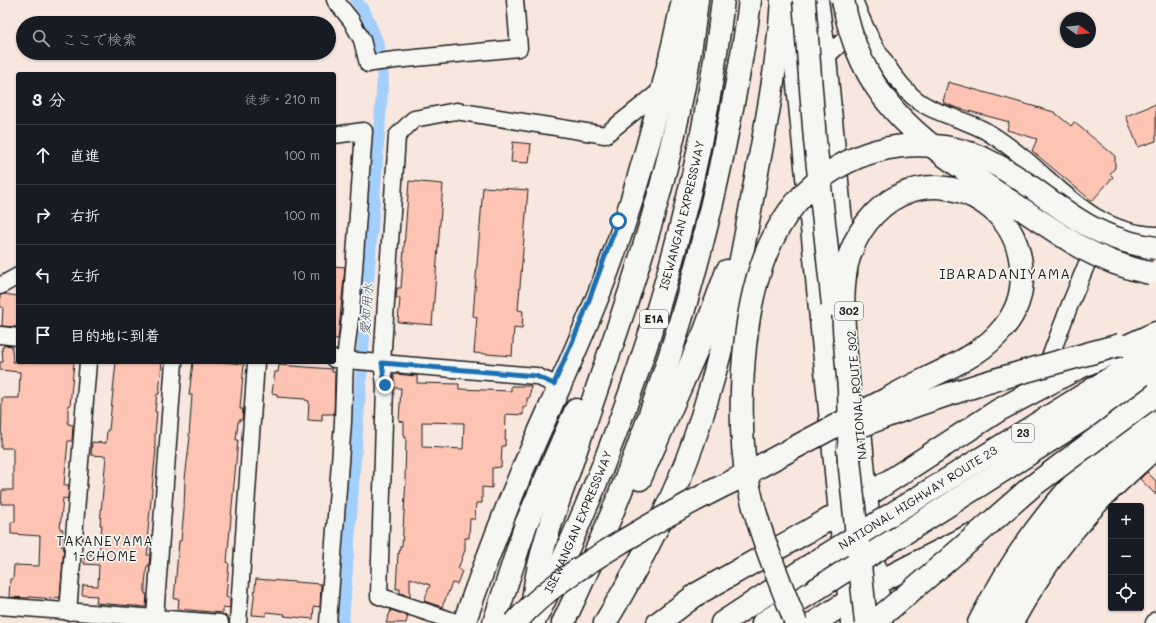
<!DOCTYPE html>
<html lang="ja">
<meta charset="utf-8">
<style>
body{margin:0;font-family:Mali,"Klee One",sans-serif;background:#242831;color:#f1f3f6}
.controls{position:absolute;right:12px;bottom:12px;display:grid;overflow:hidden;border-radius:4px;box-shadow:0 1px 3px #0004}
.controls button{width:36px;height:36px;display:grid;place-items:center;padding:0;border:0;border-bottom:1px solid #363941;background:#171b24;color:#f1f3f6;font:20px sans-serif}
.compass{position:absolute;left:1060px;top:12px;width:36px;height:36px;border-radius:50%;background:#171b24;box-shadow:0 1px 3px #0004;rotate:105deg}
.stop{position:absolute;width:12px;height:12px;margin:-9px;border:3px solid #1f6fb2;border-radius:50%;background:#fff}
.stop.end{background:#1f6fb2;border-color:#fff;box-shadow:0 1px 4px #0008}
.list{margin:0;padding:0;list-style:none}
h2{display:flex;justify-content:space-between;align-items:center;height:52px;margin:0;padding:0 16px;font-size:17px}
h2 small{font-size:13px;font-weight:400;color:#9ea1a6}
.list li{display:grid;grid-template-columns:26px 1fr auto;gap:12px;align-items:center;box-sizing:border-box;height:60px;padding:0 16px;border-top:1px solid #363941}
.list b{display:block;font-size:15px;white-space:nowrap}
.list em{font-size:13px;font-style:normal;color:#9ea1a6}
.icon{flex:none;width:22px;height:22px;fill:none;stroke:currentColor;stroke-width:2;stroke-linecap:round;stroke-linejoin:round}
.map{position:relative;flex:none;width:1156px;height:623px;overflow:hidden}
.search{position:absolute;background:#171b24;box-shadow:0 1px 3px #0004;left:16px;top:16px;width:320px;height:44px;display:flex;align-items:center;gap:10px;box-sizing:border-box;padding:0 14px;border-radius:22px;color:#9ea1a6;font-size:15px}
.panel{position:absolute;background:#171b24;box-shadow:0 1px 3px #0004;left:16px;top:72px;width:320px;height:292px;border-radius:4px}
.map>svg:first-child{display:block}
</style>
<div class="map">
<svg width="1156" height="623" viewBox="0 0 1156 623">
<rect width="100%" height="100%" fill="#f8e7df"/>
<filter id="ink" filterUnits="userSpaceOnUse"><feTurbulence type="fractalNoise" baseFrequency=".025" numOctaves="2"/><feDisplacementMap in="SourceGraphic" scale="8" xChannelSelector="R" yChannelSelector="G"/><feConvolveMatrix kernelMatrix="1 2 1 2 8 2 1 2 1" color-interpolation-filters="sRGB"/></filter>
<g filter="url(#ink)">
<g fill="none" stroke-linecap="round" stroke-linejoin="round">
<polyline stroke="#a3cffd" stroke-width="12" points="343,623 383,78 377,41 366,14 356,0"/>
</g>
<g fill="#fdc4b4" stroke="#1c1c1c" fill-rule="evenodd">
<polygon points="948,82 1054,112 1071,126 1074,122 1115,156 1115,168 1110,174 1113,177 1092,201 1032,151 1037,139 1007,130 1009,122 954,107 943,102"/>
<polygon points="1156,104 1156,141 1138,147 1126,116"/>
<polygon points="513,142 531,144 529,163 511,162"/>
<polygon points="409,181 443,184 432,325 398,322 400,298 396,298 397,288 401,288"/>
<polygon points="483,187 528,190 518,310 523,311 522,329 514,328 512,356 474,353 477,317 473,316"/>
<polygon points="334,266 345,267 338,339 334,339"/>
<polygon points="4,294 18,296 18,327 2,326 3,307 0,307 0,295"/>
<polygon points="4,345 12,346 13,362 74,362 70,406 68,405 68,424 73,425 72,441 68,441 64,485 69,485 68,499 63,498 60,529 63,529 61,546 64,547 60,598 55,597 55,599 29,597 29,598 9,597 10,579 13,579 14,565 39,566 40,536 11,534 11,522 15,522 15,504 1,504 2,490 13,490 13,448 1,448 2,398 19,398 20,372 0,370 0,362 3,362 2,347 4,347"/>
<polygon points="116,362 162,362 159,394 157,394 155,412 157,412 155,435 155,449 156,449 147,541 149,541 147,555 150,555 149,566 147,566 145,584 145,594 147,594 146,607 96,603 97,596 82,595 83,585 98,586 99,565 84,564 85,554 99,555 102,525 100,525 101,512 106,456 91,455 92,442 106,443 107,430 109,430"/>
<polygon points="193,362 223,362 244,364 240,409 243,409 242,420 239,420 239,422 238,422 236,440 238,440 227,562 229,564 226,597 230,598 230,608 223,607 223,613 178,609 179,599 174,599 179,541 181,541 184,510 185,479 190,437 189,436 192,395 189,395"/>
<polygon points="279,365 332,369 332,372 335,372 334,414 322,414 322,421 308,420 309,401 305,400 305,399 277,397 277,394 272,393 275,372 278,372"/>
<path d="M394,374L417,376V383L459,384V389L511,391V386H531L530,398H527V407H523V415L506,414L505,446H502L501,467L492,468V488L482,487V503H476L475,519H470L469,538H465V550L458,569L462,571L457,584L452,583L442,607L424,601L430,585L410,578V596L400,593V589H396L398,553L399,554L400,546H402L406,479H405L406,437H404V422L399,421L401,388H394ZM422,422L464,423L463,449L422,447Z"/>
<polygon points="1147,472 1156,481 1156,495 1140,479"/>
<polygon points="256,579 321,584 320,607 314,606 313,619 284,616 285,614 266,612 266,616 252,615"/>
<polygon points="391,610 408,616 406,623 386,623"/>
</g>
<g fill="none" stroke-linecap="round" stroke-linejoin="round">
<defs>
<g id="minor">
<polyline points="335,0 351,20 362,40 368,64 372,63 395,60 519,48 515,0"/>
<path d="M854,0C867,35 883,66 909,93C930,115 964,117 989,133C1002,141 1014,150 1026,160C1066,194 1098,233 1156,235"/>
<polyline points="825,58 858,27"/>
<polyline points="0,286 18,276"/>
<polyline points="0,335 18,337"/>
<polyline points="334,359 536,376 554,384"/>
<polyline points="1044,373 1069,307 1104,222"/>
<polyline points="0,606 220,623"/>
<polyline points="68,612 88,362"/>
<polyline points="155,617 174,362"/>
<polyline points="238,623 256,362"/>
<polyline points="328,623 343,422 345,359 351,311 364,131 334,135"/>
<polyline points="459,623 379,596 385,385 382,363 397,136 414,119 456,111 605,135 655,95"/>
<path d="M1015,623C1033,590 1053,558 1078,529C1101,500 1129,476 1156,451"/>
<polyline points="1154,623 1156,620"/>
</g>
<g id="highway">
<polyline points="817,0 825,58 846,273"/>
<polyline points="791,13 840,513 852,623"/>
<polyline points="858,407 866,496 881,623"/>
<polyline points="640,479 705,331 727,271"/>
<polyline points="890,515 1156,350"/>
<polyline points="892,541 1156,373"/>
<path d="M532,612C535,568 549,527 564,485C577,446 591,407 604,368C646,249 683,126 697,0"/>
<path d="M464,623C482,572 501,521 522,471C550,406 580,344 605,278C639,188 663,94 683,0"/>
<polyline points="494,623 526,524 576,410"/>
<path id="s1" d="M533,623C554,583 571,541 589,500C655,341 703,172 723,0"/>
<path d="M563,623C638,467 694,302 727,133C736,89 745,44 750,0"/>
<path d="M605,623C639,566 671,506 693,443C722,360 739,275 754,188C766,126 778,63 782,0"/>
<polyline points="658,623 697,594 840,513 999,410 1076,369 1156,333"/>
<polyline points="722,623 809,566"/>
<polyline points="763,623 812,592"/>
<polyline points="814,623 877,583 969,536"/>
<path d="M979,623C1009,564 1043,513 1090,467C1111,447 1133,429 1156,412"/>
<path d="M1000,623C1037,548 1091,483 1156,431"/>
</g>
</defs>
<use href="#minor" stroke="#1c1c1c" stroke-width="19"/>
<use href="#highway" stroke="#1c1c1c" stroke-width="25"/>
<use href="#minor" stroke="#f6f6f2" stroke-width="16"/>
<use href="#highway" stroke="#f6f6f2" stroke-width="22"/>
<defs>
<g id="highway-bridge">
<polyline points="804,0 815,140 833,305"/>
<path d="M843,0C860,96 913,135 989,187C1019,207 1049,228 1080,247C1102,259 1125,268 1150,273"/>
<path d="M861,426C945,392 1032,369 1120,345"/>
<polyline points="848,449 866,623"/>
<path d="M738,478C788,451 838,424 889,398C901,391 913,385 926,379C954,365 984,353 1004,327C1019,309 1024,287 1021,264C1018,239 1005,217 984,203C926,164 863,201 847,264C839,301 846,351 849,389C850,413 849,439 849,463"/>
<polyline points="809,566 890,515"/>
<polyline points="812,592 892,541"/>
<path d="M515,623C545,588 584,565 623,541C665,516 708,492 752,472"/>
<path d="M796,623C778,577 758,531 748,483C742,453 741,421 742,390C745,307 760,213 838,167C871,148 907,142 944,147C998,155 1033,191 1077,219C1100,234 1129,244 1156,248"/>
<polyline points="873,623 949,559 1030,488 1156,394"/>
</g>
</defs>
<use href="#highway-bridge" stroke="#1c1c1c" stroke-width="25" stroke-linecap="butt"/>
<use href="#highway-bridge" stroke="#f6f6f2" stroke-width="22"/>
</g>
</g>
<g fill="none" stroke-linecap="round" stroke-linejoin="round" filter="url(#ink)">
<polyline stroke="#1f6fb2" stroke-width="5" points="385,385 382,363 536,376 554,384 582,319 618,221"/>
</g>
<g text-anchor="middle" stroke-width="3.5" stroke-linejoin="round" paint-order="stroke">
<g fill="#f6f6f2" stroke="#5d5d5c" stroke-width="1">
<rect x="835" y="302" width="28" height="18" rx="3"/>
<rect x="640" y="310" width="28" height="18" rx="3"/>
<rect x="1012" y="424" width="22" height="18" rx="3"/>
</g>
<g font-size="11" font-weight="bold" fill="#1c1c1c">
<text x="849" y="315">302</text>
<text x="654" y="323">E1A</text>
<text x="1023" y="437">23</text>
</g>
<g font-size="12" fill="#1c1c1c" stroke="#f6f6f2">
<text dy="4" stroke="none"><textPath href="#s1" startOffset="435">ISEWANGAN EXPRESSWAY</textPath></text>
<text transform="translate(857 395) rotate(-95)" y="4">NATIONAL ROUTE 302</text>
<text transform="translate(918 498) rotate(-32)" y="4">NATIONAL HIGHWAY ROUTE 23</text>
<text dy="4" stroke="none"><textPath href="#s1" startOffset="111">ISEWANGAN EXPRESSWAY</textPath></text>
</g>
<g font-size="13" font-style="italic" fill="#445260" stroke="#f6f6f2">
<text transform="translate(366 309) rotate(-86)" y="5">愛知用水</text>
</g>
<g font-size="13" letter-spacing="1" fill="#1c1c1c" stroke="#f6f6f2">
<text x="105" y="546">TAKANEYAMA<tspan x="105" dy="15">1-CHOME</tspan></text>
</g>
<g font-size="14" letter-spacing="1" fill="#1c1c1c" stroke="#f6f6f2">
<text x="1005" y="279">IBARADANIYAMA</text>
</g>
</g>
</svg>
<div class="controls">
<button>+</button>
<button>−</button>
<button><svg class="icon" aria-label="locate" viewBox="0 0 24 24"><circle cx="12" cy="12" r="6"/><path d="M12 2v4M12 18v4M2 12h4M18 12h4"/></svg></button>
</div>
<svg class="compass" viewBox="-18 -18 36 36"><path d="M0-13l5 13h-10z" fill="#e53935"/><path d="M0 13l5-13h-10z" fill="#9ea1a6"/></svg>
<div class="stop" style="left:618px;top:221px"></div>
<div class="stop end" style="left:385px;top:385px"></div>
<div class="search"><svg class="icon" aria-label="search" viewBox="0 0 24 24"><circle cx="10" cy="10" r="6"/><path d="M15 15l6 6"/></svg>ここで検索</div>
<section class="panel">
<h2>3 分<small>徒歩 · 210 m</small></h2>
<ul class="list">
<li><svg class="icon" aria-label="ahead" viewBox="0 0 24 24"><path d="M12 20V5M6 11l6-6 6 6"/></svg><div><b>直進</b></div><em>100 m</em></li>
<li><svg class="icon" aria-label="right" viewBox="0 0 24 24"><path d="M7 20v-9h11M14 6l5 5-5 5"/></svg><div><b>右折</b></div><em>100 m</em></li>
<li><svg class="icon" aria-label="left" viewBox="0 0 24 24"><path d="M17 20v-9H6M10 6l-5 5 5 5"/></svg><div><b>左折</b></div><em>10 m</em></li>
<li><svg class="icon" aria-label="arrive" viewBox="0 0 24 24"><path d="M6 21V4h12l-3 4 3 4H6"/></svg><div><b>目的地に到着</b></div></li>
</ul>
</section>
</div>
